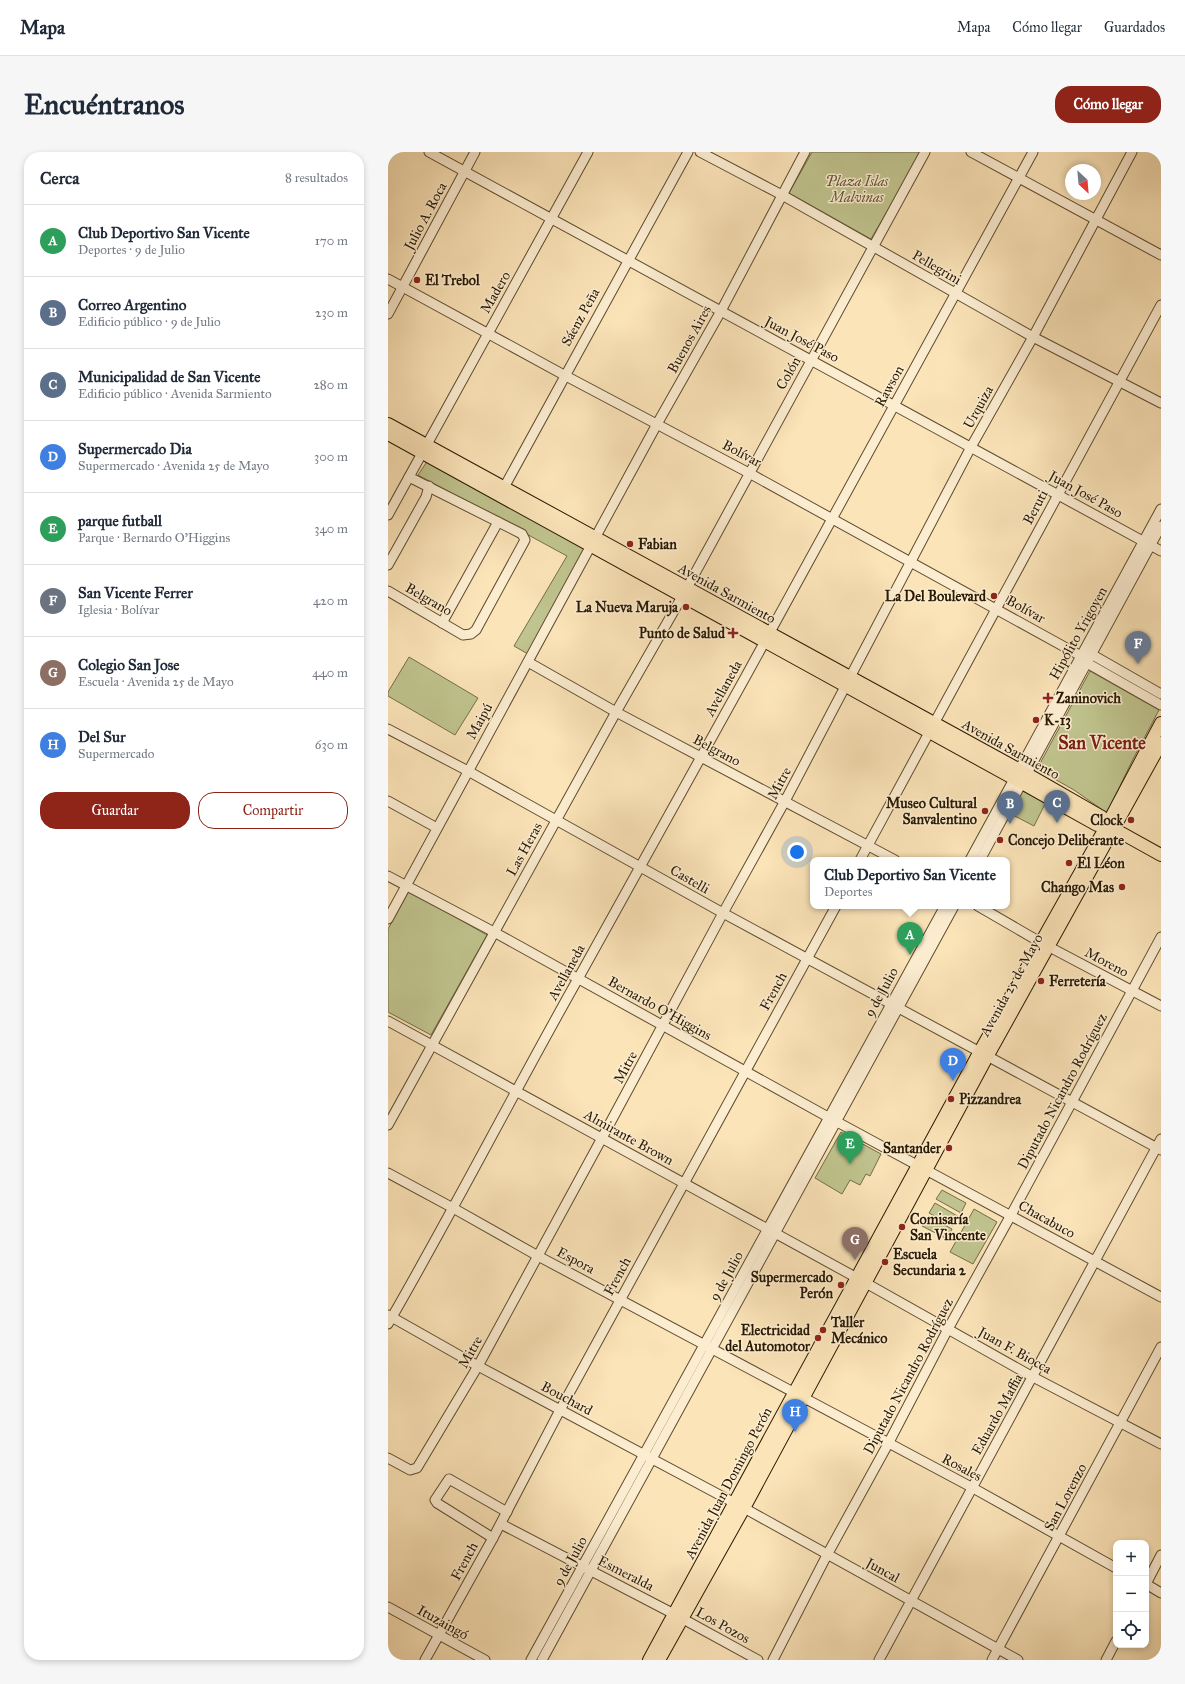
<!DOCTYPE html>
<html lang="es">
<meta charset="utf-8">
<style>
body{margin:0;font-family:"IM FELL Great Primer",serif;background:#f6f6f7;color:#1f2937}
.controls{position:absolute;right:12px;bottom:12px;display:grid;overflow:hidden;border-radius:8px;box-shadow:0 2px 6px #0003}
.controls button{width:36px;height:36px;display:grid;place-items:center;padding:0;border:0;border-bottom:1px solid #e0e1e3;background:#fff;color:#1f2937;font:20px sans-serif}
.compass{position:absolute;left:677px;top:12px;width:36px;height:36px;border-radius:50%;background:#fff;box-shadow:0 2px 6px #0003;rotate:154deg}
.you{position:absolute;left:409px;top:700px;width:14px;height:14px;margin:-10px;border:3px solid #fff;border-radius:50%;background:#1a73e8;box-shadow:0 0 0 6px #1a73e833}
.badge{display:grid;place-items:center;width:26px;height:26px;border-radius:50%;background:#8f2418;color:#fff;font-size:13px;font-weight:700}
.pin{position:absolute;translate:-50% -33px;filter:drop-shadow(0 1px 2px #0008)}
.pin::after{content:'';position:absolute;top:21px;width:14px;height:12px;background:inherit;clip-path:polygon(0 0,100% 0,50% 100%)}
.popup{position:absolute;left:422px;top:705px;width:200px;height:52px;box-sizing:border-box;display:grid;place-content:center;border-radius:8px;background:#fff;filter:drop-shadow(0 1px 3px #0005);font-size:13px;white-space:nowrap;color:#747a83}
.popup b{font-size:15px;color:#1f2937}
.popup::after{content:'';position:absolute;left:50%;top:100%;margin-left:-8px;border:8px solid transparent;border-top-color:#fff}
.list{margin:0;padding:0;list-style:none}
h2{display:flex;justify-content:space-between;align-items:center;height:52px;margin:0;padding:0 16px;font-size:17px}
h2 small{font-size:13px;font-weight:400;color:#747a83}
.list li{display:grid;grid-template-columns:26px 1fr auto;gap:12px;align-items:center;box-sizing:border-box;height:72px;padding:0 16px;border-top:1px solid #e0e1e3}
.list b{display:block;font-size:15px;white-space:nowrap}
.list p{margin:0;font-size:13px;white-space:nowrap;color:#747a83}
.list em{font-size:13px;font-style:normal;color:#747a83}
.actions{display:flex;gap:8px;padding:12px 16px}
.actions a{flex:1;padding:9px 0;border:1px solid #8f2418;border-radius:16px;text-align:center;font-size:14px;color:#8f2418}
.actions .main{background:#8f2418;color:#fff}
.icon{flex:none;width:22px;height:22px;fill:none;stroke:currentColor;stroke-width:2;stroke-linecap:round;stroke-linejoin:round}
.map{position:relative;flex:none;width:773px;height:1508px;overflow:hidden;border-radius:16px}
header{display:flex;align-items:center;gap:24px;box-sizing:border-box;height:56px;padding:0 20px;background:#fff;border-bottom:1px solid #e0e1e3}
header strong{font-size:19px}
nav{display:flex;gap:22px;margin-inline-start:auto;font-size:14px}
.intro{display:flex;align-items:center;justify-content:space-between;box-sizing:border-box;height:96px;padding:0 24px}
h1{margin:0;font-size:28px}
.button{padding:10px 18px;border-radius:16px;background:#8f2418;color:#fff;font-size:14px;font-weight:700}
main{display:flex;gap:24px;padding:0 24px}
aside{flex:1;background:#fff;border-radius:16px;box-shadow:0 2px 6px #0003}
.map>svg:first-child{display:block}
</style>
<header>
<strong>Mapa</strong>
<nav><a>Mapa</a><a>Cómo llegar</a><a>Guardados</a></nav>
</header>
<div class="intro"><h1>Encuéntranos</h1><a class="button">Cómo llegar</a></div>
<main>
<aside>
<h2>Cerca<small>8 resultados</small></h2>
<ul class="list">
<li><span class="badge" style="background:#2e9e5b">A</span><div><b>Club Deportivo San Vicente</b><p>Deportes · 9 de Julio</p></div><em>170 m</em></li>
<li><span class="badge" style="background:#5c6f8a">B</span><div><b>Correo Argentino</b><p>Edificio público · 9 de Julio</p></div><em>230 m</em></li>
<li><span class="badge" style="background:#5c6f8a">C</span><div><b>Municipalidad de San Vicente</b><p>Edificio público · Avenida Sarmiento</p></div><em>280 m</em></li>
<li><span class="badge" style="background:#3f7fe0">D</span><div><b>Supermercado Dia</b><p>Supermercado · Avenida 25 de Mayo</p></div><em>300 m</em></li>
<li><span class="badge" style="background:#2e9e5b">E</span><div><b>parque futball</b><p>Parque · Bernardo O'Higgins</p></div><em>340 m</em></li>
<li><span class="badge" style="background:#6b7280">F</span><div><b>San Vicente Ferrer</b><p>Iglesia · Bolívar</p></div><em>420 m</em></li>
<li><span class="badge" style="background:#8d6e63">G</span><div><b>Colegio San Jose</b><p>Escuela · Avenida 25 de Mayo</p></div><em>440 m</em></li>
<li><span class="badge" style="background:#3f7fe0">H</span><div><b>Del Sur</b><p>Supermercado</p></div><em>630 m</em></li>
</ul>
<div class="actions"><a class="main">Guardar</a><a>Compartir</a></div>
</aside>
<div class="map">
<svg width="773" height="1508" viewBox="0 0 773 1508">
<rect width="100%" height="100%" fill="#fbe4b8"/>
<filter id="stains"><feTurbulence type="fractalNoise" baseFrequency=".005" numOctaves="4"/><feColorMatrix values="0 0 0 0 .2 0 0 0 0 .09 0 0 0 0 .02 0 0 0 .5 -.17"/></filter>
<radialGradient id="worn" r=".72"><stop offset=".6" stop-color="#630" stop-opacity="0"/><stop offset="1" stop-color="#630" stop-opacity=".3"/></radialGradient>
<g fill="#c0c48e" stroke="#746e47">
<polygon points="424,0 534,0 483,87 401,41"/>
<polygon points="40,308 199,395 140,502 126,494 179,404 30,323"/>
<polygon points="21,505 90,546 67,583 0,544 0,540"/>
<polygon points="702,519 771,558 744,609 719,661 686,638 649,617"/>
<polygon points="635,635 659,648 646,674 621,661"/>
<polygon points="21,739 99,783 43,883 0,860 0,777"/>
<polygon points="453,980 493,1002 482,1024 478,1022 472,1033 462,1028 454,1042 427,1026"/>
<polygon points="554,1038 578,1051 573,1061 548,1047"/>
<polygon points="547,1051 571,1065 565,1074 541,1061"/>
<polygon points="586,1057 609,1070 585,1112 562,1100"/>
<polygon points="540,1064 564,1077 559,1087 534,1074"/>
</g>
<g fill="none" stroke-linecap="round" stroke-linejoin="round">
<defs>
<g id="minor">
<polyline points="41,0 773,399"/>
<polyline points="312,0 394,43 645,185 773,251"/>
<polyline points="583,0 773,103"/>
<polyline points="0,127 176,223 361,321 693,504 699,511 773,553"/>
<polyline points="0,162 87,0"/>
<polyline points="113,341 300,0"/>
<polyline points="0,363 200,0"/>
<polyline points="0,413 38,345 41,334"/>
<polyline points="0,439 75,483 83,482 88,478 137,388 134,382 21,325"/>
<polyline points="54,471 110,370"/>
<polyline points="698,503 703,502 773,542"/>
<polyline points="140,510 228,560 507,708"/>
<polyline points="0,577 80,619 335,761 773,998"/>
<polyline points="0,649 49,676"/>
<polyline points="472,708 773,153"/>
<polyline points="582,708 773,357"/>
<polyline points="592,708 773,374"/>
<polyline points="0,724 106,780 440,965 773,1145"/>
<polyline points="590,754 652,790 773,854"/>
<polyline points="0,767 269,272 333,159 417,0"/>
<polyline points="0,869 469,1126 645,1225 773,1292"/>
<polyline points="0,973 228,560 299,436 537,0"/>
<polyline points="0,1021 65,1056 150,1104 585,1336 728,1416"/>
<polyline points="0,1163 90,1214 356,1356 630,1508"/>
<path d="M0,1172C66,1058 126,940 191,825C344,551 495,275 645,0"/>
<polyline points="0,1306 22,1318 29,1316 90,1214 214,986 335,761 397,649 583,295 645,185 744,0"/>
<polyline points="113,1372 286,1462 370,1508"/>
<polyline points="105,1386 49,1351 47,1348 61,1327 119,1360"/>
<polyline points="758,1432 773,1403"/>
<polyline points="758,1432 773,1441"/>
<polyline points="0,1455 97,1508"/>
<polyline points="37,1508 105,1386 172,1258 448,754"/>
<polyline points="143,1508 557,754"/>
<polyline points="154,1508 566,754"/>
<polyline points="385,1508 439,1403 500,1292 560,1177 623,1063 773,785"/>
<polyline points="491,1508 773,987"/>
<polyline points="604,1508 773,1195"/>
<polyline points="718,1508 728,1489"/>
</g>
<g id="major">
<polyline points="0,272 639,622 714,665 719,673"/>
<polyline points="0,282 634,631 709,673 719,673 773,703"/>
<polyline points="261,1508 591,901 719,673 773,571"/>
<polyline points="271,1508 356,1356 599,905 773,591"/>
</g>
</defs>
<use href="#minor" stroke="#5e4b2e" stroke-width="11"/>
<use href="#major" stroke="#291800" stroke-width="14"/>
<use href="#minor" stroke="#fcedd1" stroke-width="9"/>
<use href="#major" stroke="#fbe4b8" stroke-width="12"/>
</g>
<g fill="#8f2418" stroke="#fcedd1" stroke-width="1.5">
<circle cx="29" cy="128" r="4"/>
<circle cx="242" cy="392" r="4"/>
<circle cx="606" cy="444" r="4"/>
<circle cx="298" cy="455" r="4"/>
<path d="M343 475h4v4h4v4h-4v4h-4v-4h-4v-4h4z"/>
<path d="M658 540h4v4h4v4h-4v4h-4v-4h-4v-4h4z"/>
<circle cx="648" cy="568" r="4"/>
<circle cx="597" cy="659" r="4"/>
<circle cx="743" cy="668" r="4"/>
<circle cx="612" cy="688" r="4"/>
<circle cx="681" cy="711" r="4"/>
<circle cx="734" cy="735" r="4"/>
<circle cx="653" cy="829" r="4"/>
<circle cx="563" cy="947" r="4"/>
<circle cx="561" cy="996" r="4"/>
<circle cx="514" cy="1075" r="4"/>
<circle cx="497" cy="1110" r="4"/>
<circle cx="453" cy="1133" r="4"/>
<circle cx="435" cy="1178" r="4"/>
<circle cx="430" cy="1186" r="4"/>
</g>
<g text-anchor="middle" stroke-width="3" stroke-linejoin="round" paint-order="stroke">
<g font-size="14" font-style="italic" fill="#5e5432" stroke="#fcedd1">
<text x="469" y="34">Plaza Islas<tspan x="469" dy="16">Malvinas</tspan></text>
</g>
<g font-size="14" fill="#291800" stroke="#fcedd1">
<text transform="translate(37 64) rotate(-62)" y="5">Julio A. Roca</text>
<text transform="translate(549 115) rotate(30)" y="5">Pellegrini</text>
<text transform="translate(107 140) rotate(-60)" y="5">Madero</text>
<text transform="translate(192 165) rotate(-61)" y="5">Sáenz Peña</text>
<text transform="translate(301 187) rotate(-61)" y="5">Buenos Aires</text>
<text transform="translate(414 187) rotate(28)" y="5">Juan José Paso</text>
<text transform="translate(400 221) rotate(-61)" y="5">Colón</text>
<text transform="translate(501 234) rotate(-61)" y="5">Rawson</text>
<text transform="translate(590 255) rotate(-61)" y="5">Urquiza</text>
<text transform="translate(354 301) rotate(28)" y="5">Bolívar</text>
<text transform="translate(698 342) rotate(29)" y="5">Juan José Paso</text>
<text transform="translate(647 355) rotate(-62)" y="5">Beruti</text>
<text transform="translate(339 441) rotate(29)" y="5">Avenida Sarmiento</text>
<text transform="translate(41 447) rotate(30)" y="5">Belgrano</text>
<text transform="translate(638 457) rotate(29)" y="5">Bolívar</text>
<text transform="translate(690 481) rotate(-61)" y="5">Hipólito Yrigoyen</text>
<text transform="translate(335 536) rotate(-61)" y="5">Avellaneda</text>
<text transform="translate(91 569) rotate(-61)" y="5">Maipú</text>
<text transform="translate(623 597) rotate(29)" y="5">Avenida Sarmiento</text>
<text transform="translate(329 598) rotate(28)" y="5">Belgrano</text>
<text transform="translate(391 631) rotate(-62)" y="5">Mitre</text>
<text transform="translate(136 697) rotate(-61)" y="5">Las Heras</text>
<text transform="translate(302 727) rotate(30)" y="5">Castelli</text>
<text transform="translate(719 810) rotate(28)" y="5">Moreno</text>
<text transform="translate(178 820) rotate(-61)" y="5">Avellaneda</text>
<text transform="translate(623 833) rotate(-61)" y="5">Avenida 25 de Mayo</text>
<text transform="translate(385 839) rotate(-61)" y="5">French</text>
<text transform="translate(493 840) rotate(-61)" y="5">9 de Julio</text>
<text transform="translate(272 856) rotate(29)" y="5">Bernardo O'Higgins</text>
<text transform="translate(237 915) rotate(-62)" y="5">Mitre</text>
<text transform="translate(674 939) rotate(-62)" y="5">Diputado Nicandro Rodríguez</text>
<text transform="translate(241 985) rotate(29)" y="5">Almirante Brown</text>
<text transform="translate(659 1067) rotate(29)" y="5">Chacabuco</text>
<text transform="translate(188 1108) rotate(28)" y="5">Espora</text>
<text transform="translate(229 1124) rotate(-61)" y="5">French</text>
<text transform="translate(338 1124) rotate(-61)" y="5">9 de Julio</text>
<text transform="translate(627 1198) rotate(29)" y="5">Juan F. Biocca</text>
<text transform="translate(82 1200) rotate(-61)" y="5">Mitre</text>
<text transform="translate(520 1224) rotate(-62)" y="5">Diputado Nicandro Rodríguez</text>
<text transform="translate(179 1246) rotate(28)" y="5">Bouchard</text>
<text transform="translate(609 1262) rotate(-61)" y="5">Eduardo Maffia</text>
<text transform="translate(574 1315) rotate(28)" y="5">Rosales</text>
<text transform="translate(340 1331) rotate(-62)" y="5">Avenida Juan Domingo Perón</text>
<text transform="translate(677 1345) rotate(-62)" y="5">San Lorenzo</text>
<text transform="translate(76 1409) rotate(-61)" y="5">French</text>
<text transform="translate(182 1409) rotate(-61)" y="5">9 de Julio</text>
<text transform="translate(495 1418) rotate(29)" y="5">Juncal</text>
<text transform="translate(238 1421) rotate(27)" y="5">Esmeralda</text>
<text transform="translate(55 1470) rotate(29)" y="5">Ituzaingó</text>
<text transform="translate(335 1473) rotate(29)" y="5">Los Pozos</text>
</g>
<g font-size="14" font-weight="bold" fill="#291800" stroke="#fcedd1" text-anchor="start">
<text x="37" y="133">El Trebol</text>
<text x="250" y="397">Fabian</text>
<text x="598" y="449" text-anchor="end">La Del Boulevard</text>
<text x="290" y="460" text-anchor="end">La Nueva Maruja</text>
<text x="337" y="486" text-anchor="end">Punto de Salud</text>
<text x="668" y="551">Zaninovich</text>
<text x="656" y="573">K-13</text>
<text x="589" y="656" text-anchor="end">Museo Cultural<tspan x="589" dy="16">Sanvalentino</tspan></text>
<text x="735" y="673" text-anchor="end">Clock</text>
<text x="620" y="693">Concejo Deliberante</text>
<text x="689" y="716">El Léon</text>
<text x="726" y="740" text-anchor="end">Chango Mas</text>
<text x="661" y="834">Ferretería</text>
<text x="571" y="952">Pizzandrea</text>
<text x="553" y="1001" text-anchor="end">Santander</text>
<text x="522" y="1072">Comisaría<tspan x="522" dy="16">San Vincente</tspan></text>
<text x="505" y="1107">Escuela<tspan x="505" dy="16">Secundaria 2</tspan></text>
<text x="445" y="1130" text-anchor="end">Supermercado<tspan x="445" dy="16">Perón</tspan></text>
<text x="443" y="1175">Taller<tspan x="443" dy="16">Mecánico</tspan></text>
<text x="422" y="1183" text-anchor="end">Electricidad<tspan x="422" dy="16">del Automotor</tspan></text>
</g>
<g font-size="18" font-weight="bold" fill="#7a1f14" stroke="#fcedd1">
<text x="714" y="597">San Vicente</text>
</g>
</g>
<rect width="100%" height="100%" filter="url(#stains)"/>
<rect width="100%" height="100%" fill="url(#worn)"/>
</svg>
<div class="controls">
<button>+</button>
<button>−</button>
<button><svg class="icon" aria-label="locate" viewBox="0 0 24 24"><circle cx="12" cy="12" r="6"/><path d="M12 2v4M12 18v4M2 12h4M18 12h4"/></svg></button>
</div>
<svg class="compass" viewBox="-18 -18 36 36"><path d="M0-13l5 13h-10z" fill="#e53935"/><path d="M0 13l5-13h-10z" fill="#747a83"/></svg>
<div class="you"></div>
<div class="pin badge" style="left:522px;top:803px;background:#2e9e5b">A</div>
<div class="popup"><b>Club Deportivo San Vicente</b>Deportes</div>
<div class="pin badge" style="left:622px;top:672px;background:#5c6f8a">B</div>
<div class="pin badge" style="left:669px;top:671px;background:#5c6f8a">C</div>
<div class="pin badge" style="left:565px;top:929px;background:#3f7fe0">D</div>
<div class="pin badge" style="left:462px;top:1012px;background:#2e9e5b">E</div>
<div class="pin badge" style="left:750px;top:512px;background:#6b7280">F</div>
<div class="pin badge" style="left:467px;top:1108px;background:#8d6e63">G</div>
<div class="pin badge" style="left:407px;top:1280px;background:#3f7fe0">H</div>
</div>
</main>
